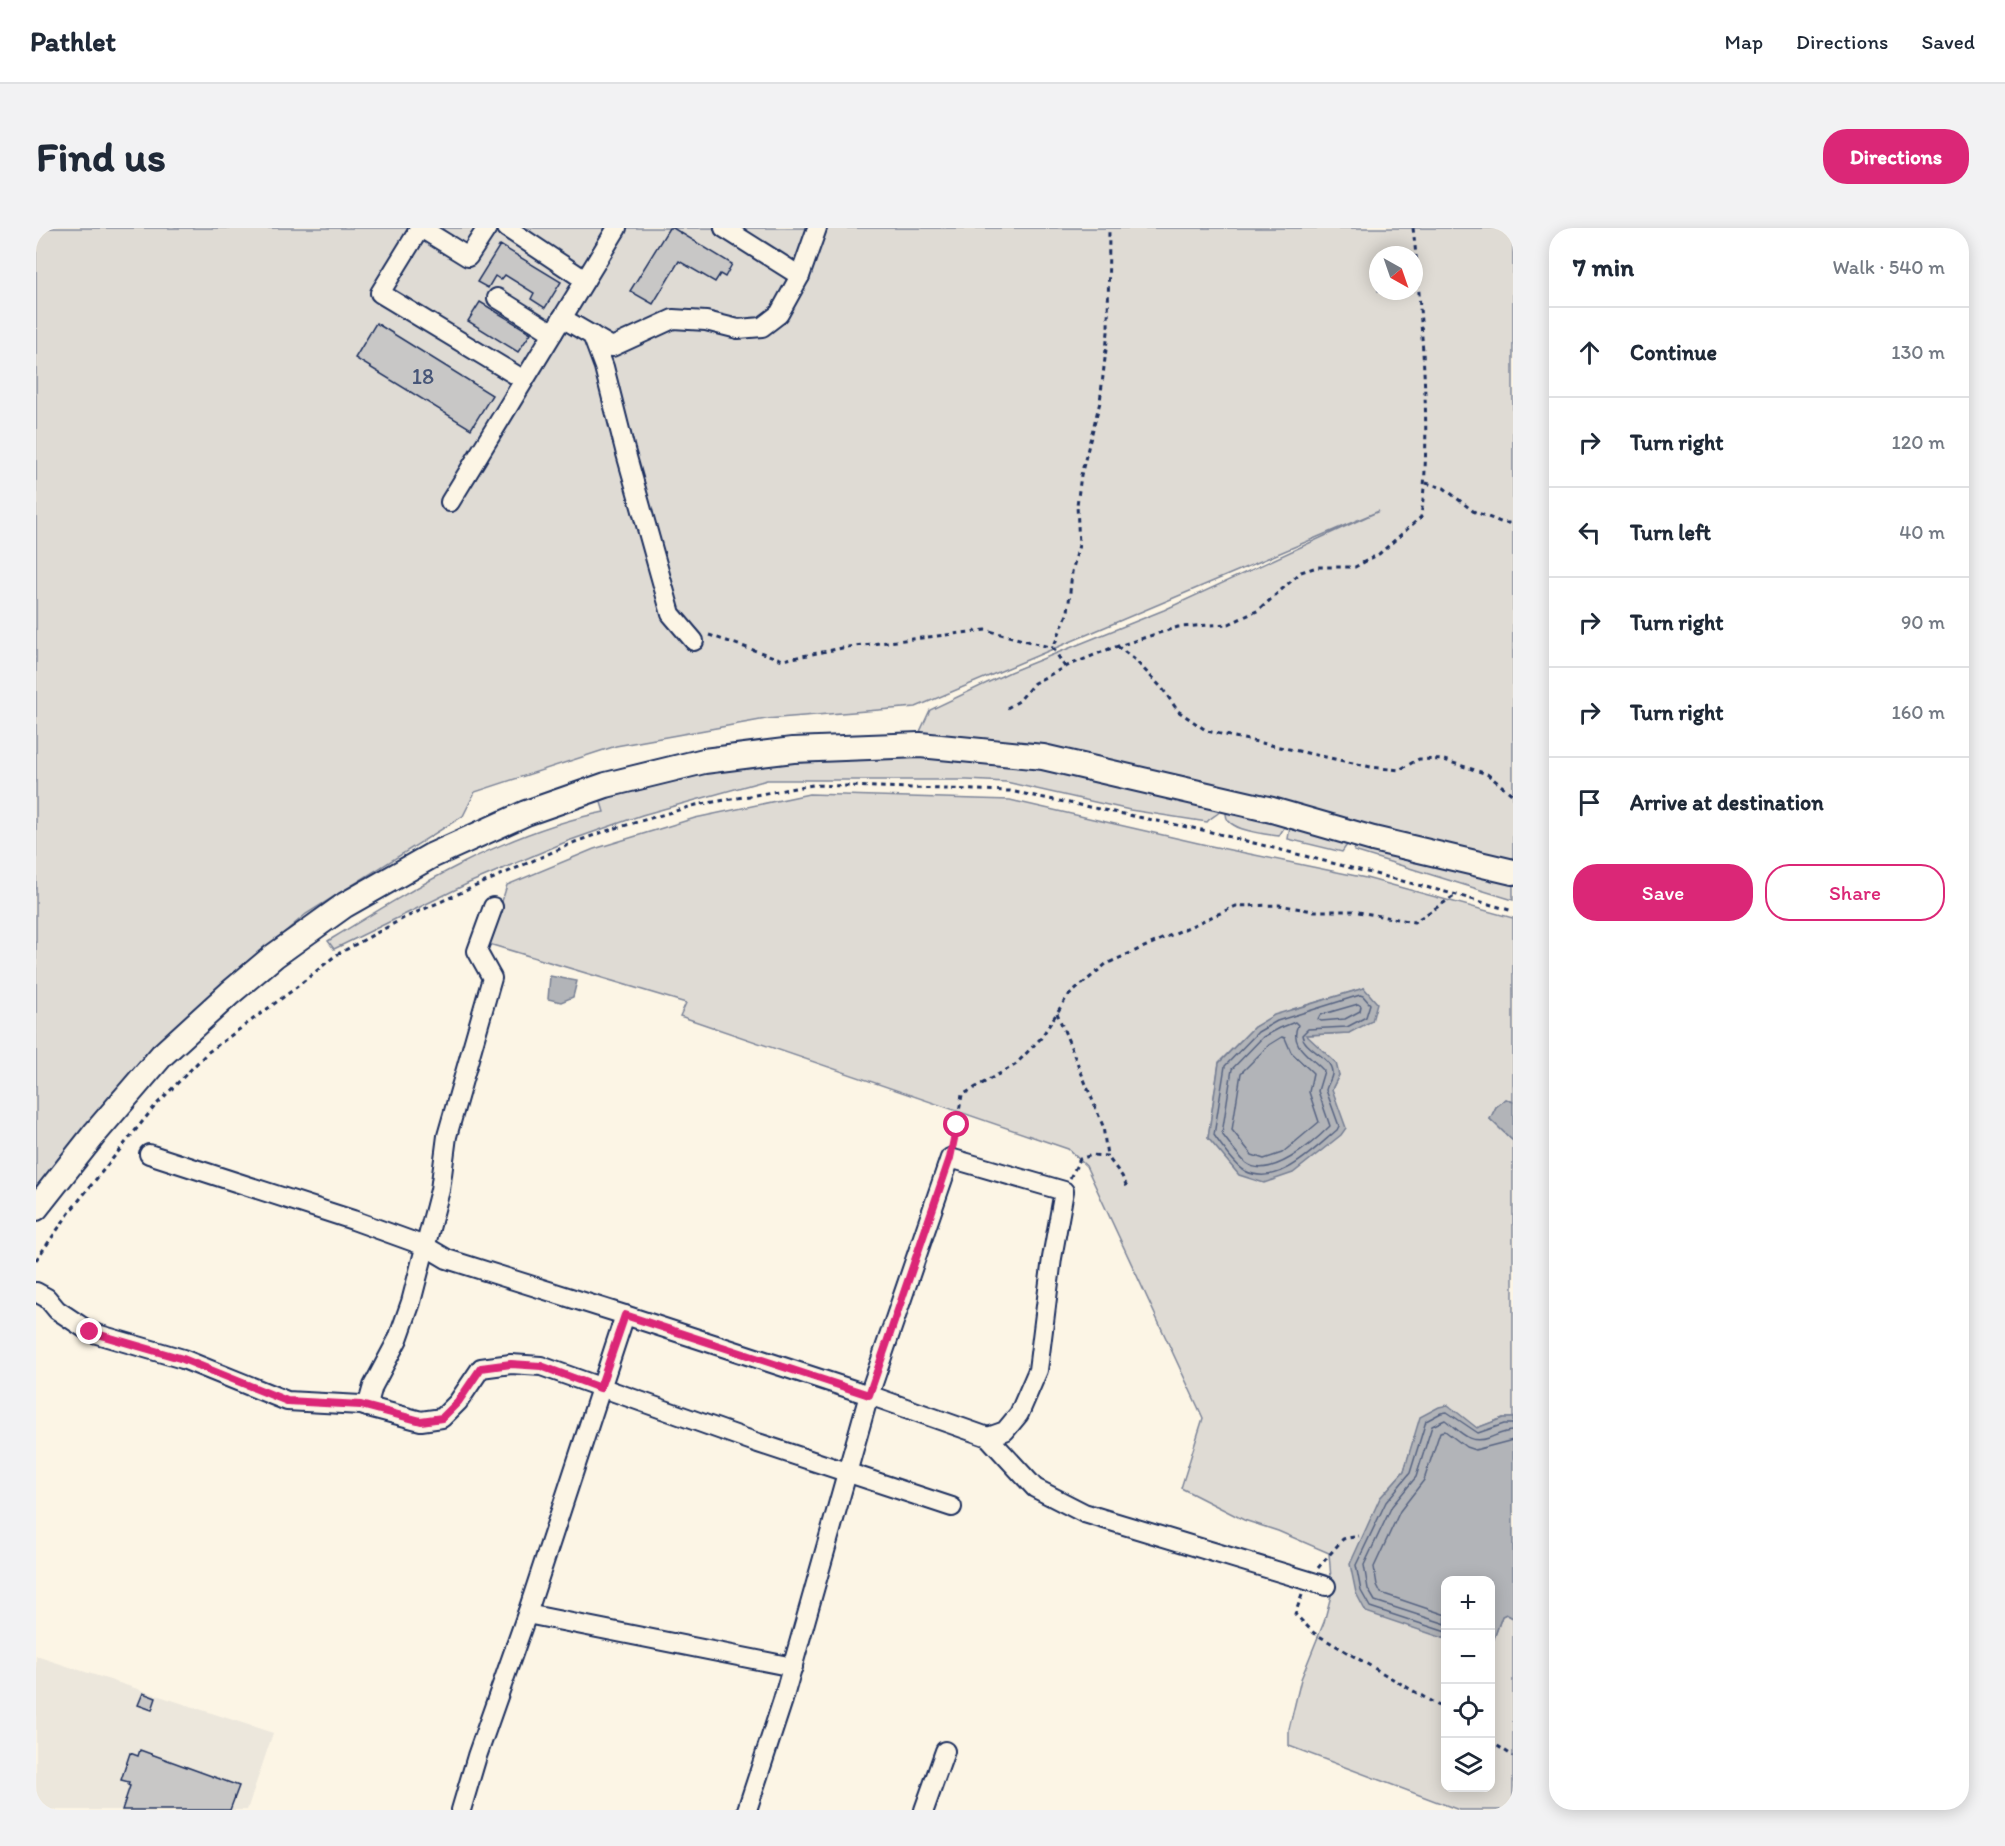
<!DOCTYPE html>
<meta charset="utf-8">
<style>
body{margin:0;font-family:Itim,sans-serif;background:#f2f2f3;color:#1f2937}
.controls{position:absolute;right:18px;bottom:18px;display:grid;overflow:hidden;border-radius:12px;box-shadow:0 3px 15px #0003}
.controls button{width:54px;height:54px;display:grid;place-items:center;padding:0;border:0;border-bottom:2px solid #e0e1e3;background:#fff;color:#1f2937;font:30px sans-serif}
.compass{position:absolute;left:1333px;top:18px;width:54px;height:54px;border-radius:50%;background:#fff;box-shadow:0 3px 15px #0003;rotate:140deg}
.stop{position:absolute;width:18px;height:18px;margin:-14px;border:4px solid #db2777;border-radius:50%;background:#fff}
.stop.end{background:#db2777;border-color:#fff;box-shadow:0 2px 6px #0008}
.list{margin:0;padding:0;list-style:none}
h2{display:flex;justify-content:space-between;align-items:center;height:78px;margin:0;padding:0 24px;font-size:26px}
h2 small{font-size:20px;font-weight:400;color:#747a83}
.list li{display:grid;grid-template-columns:39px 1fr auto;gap:18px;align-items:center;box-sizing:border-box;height:90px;padding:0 24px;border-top:2px solid #e0e1e3}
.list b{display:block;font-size:22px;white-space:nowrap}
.list em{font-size:20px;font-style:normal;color:#747a83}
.actions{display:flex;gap:12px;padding:18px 24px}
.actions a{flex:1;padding:14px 0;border:2px solid #db2777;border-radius:24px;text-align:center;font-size:21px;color:#db2777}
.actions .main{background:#db2777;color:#fff}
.icon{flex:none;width:33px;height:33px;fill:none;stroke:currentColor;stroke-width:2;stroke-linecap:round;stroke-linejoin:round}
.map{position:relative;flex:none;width:1477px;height:1582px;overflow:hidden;border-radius:24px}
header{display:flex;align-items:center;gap:36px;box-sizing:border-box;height:84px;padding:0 30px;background:#fff;border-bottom:2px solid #e0e1e3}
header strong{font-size:28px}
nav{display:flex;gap:33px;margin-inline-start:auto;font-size:21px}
.intro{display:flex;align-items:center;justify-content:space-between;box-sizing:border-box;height:144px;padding:0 36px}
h1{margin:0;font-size:42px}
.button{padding:15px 27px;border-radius:24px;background:#db2777;color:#fff;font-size:21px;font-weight:700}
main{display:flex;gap:36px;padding:0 36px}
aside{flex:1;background:#fff;border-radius:24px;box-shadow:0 3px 15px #0003}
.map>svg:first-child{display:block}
</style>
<header>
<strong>Pathlet</strong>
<nav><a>Map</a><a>Directions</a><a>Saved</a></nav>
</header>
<div class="intro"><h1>Find us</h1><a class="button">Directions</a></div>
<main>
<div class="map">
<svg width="1477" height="1582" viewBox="0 0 1477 1582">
<rect width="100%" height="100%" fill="#fcf5e5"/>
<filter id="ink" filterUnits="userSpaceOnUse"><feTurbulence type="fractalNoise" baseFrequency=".0167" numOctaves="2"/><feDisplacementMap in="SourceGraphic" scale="12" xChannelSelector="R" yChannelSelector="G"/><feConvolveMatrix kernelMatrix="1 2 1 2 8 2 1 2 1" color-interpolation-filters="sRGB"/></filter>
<g filter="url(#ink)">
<polygon fill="#ece7dc" points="0,1428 237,1505 211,1582 0,1582"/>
<g fill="#dfdbd4" stroke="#7d8599" stroke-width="1.5" fill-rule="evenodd">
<path d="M0,0H1477V634L1348,602L1147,548L1053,529L882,508L894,482L974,444L1128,382L1343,283L880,479L730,491L580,518L439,564L427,588L270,686L148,790L90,852L0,963ZM1342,27H1378V63H1342Z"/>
<path d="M823,526L920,529L981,535L1087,552L1291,605L1438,646L1477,654V672L1318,623L1320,616L1313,614L1306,624L1252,611L1254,599L1249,598L1243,608C1229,606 1183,602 1191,582L1186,580C1183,587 1176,588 1171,594L1094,582L970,554L931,552H731L606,587L532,613L433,655L298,721L292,713C378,660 468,604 568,584L563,568L666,543L722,534Z"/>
<path d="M773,566L974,572L1175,618L1330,650L1477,690V874L1470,871L1460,879L1454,891L1477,913V1190H1467L1441,1200L1385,1189L1368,1243L1344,1270L1407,1410H1409L1410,1560H1454L1455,1413H1457L1466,1388L1470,1386L1477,1390V1582H1423L1253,1518V1501L1265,1451L1288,1394L1296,1364L1293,1325L1242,1303L1208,1292L1145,1260L1167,1190L1050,938L1032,921L644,788L650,775L453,716L471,657L558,621L659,590ZM1328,760L1313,805L1270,807L1303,847L1296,861L1204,947L1172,910L1183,834L1218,799L1257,781Z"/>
</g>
<g fill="#b2b4b8" stroke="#767f94" stroke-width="1.5">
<polygon points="514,748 541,753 537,769 525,774 512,771"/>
<polygon points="1328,760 1341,775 1336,793 1313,805 1270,807 1300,835 1303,847 1296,861 1310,900 1305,907 1257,945 1228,955 1203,947 1172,910 1183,835 1218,799 1238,787"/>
<polygon points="1470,871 1477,874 1477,913 1454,891 1460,879"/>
<polygon points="1412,1177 1441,1200 1467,1190 1477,1190 1477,1390 1470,1386 1466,1388 1457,1413 1454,1413 1454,1352 1410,1352 1409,1410 1407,1410 1330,1384 1320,1365 1314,1336 1344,1270 1368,1243 1384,1189 1403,1179"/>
</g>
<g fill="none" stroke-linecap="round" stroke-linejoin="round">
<g stroke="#576482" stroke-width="1.5">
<path d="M1324,767L1327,768L1334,776L1330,789L1311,799L1272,801L1266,807C1268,822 1295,828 1296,844C1297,850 1291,856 1290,862L1303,898L1301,902C1277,922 1242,960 1209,943C1200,938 1184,916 1178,907L1189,838L1222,804L1241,793Z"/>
<polygon points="1322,776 1325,778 1324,783 1309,791 1285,793 1282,791 1284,787"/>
<path d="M1259,794L1262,797C1252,818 1276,829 1288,843L1282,863L1294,898C1278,914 1234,953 1210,935C1201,927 1193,915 1186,906L1196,841L1227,809L1244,800Z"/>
<polygon points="1246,809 1249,810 1255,824 1277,845 1273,864 1283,894 1246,925 1228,931 1216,927 1196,902 1205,845 1233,817"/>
<polyline points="1410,1387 1345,1365 1341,1357 1338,1339 1364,1283 1388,1252 1404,1204 1409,1203 1430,1219 1439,1222 1477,1212"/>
<path d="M1410,1396L1339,1373L1332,1361L1328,1337L1356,1278L1380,1249L1396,1198L1409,1192C1424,1203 1433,1217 1453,1210C1461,1207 1468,1203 1477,1203"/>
<polyline points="1410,1404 1334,1379 1325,1363 1320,1337 1350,1274 1374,1245 1390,1193 1405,1185 1411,1184 1442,1205 1468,1196 1477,1196"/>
</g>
</g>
<g fill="#c8c7c6" stroke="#1b2f5e" stroke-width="1.5">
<polygon points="633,0 637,0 696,36 689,49 684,46 679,54 643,33 617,76 594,63"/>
<polygon points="464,17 525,54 509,80 495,71 498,65 469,47 465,52 459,48 452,60 441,54"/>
<polygon points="444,74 495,105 482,124 432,93"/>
<polygon points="340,95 456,167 435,201 319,130"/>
<polygon points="107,1465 120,1470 116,1482 102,1477"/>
<polygon points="104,1522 203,1558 194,1582 86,1582 94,1558 92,1557 93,1554 85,1552 94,1525 102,1528"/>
</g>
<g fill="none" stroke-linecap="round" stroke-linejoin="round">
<defs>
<g id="minor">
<polyline points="384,0 344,65 488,152"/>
<polyline points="385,0 432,29 451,0"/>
<polyline points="471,0 549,52"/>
<polyline points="688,0 764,48"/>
<polyline points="461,70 517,105"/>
<polyline points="526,90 576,119 637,91 670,93 702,101 726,99 743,86 764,48 781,0"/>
<polyline points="556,107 568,139 589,222 635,386 658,413"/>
<polyline points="414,274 581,0"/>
<polyline points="113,926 317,992 389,1018 411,1031 589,1087 833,1167 952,1209 999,1260 1048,1285 1290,1358"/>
<polyline points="0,1064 11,1070 21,1082 54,1104 147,1131 251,1173 325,1177 385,1193 406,1190 422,1174 445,1140 475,1136 505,1138 722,1215 916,1279"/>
<polyline points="331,1179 337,1158 362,1111 375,1074 404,962 411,908 456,750 441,723 457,679"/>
<polyline points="491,1386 757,1439"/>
<polyline points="425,1582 441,1528 491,1386 589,1087"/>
<polyline points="711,1582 747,1472 833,1167 914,930 1028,963 1016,1030 1002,1142 983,1186 969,1203 952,1209"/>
<polyline points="888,1582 909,1523"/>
</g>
<polyline id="major" points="0,980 60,904 126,827 194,765 238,728 309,677 395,628 490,585 570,557 668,533 757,522 884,517 1007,529 1236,582 1337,611 1477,644"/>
</defs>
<use href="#minor" stroke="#1b2f5e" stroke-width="22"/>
<use href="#major" stroke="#1b2f5e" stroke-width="28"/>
<g stroke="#1b2f5e" stroke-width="3" stroke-dasharray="4.5 4.5" stroke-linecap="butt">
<polyline points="1390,255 1408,260 1437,283 1467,295 1477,295"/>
<polyline points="673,407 747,432 811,419 950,402 1017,420"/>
<polyline points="1081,418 1098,431 1126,460 1142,483 1171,503 1335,539 1363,542 1383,531 1408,532 1451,546 1477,567"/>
<polyline points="1029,439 1017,420 1032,384 1036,344 1043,317 1041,277 1045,247 1064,174 1072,104 1073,0"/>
<path d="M971,480L983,473L998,455L1029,439L1073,421L1142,399L1193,396L1223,382L1265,344L1281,339H1319L1343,326L1385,289C1392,235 1390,179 1387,124C1384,82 1382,41 1377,0"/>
<polyline points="1021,785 1067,898 1071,928"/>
<polyline points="917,916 926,867 979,837 1005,810 1031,769 1070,736 1200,678 1243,677 1277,683 1317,683 1378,694 1420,667"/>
<polyline points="1034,950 1044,931 1056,927 1071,928 1086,948 1092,961"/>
<polyline points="0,1032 36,981 119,878 171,825 257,762 300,727 368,690 539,614 570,603 660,577 777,557 974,563 1171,603 1421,667 1477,683"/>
<polyline points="1282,1340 1307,1311 1323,1308"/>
<polyline points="1266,1367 1259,1386 1278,1405 1410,1482"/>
<polyline points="1454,1513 1477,1528"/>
</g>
<use href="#minor" stroke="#fcf5e5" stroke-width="18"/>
<use href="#major" stroke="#fcf5e5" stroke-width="24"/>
</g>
</g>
<g fill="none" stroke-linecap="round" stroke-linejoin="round" filter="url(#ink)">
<polyline stroke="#db2777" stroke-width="8" points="54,1104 147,1131 251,1173 325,1177 385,1193 406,1190 422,1174 445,1140 475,1136 505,1138 564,1160 589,1087 833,1167 914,930 921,897"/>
</g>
<g text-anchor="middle" stroke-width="5" stroke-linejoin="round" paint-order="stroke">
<g font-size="22" fill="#465578">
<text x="387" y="156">18</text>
</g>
</g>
</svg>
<div class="controls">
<button>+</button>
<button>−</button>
<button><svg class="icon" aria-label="locate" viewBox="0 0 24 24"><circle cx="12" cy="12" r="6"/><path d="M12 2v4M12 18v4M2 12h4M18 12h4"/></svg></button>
<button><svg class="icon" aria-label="layers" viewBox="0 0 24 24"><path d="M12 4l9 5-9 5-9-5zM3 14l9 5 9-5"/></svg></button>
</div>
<svg class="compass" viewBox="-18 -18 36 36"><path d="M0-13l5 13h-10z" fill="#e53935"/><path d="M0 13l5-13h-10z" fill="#747a83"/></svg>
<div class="stop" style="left:921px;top:897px"></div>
<div class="stop end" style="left:54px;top:1104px"></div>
</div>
<aside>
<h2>7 min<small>Walk · 540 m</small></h2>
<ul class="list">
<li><svg class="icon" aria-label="ahead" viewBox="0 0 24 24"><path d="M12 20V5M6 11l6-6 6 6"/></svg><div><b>Continue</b></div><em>130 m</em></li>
<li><svg class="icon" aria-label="right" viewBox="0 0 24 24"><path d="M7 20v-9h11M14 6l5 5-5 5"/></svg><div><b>Turn right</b></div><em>120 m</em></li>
<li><svg class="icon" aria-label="left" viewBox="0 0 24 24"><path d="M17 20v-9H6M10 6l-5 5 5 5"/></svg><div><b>Turn left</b></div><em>40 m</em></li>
<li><svg class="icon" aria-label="right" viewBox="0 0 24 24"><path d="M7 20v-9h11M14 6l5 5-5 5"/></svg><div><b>Turn right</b></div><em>90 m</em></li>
<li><svg class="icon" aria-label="right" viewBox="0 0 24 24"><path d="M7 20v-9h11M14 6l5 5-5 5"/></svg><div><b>Turn right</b></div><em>160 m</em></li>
<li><svg class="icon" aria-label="arrive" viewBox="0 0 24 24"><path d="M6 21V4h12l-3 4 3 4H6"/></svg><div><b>Arrive at destination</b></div></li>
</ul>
<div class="actions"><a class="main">Save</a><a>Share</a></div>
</aside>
</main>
